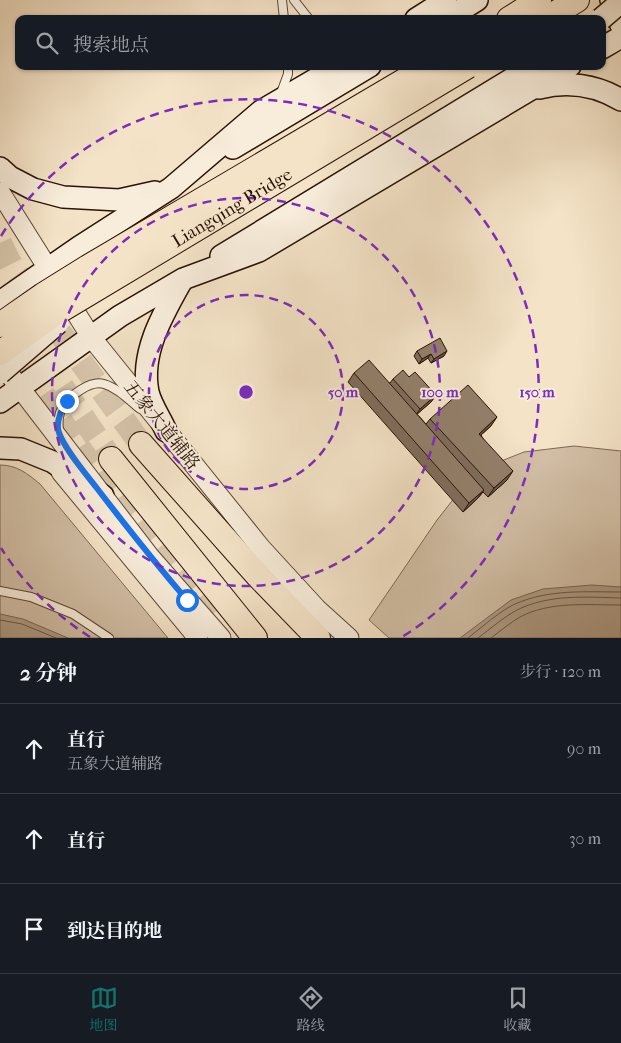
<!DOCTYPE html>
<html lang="zh">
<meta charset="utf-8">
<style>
body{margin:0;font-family:"IM FELL French Canon","Noto Serif SC",serif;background:#242831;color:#f1f3f6}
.stop{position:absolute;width:15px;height:15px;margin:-11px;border:4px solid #1a73e8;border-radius:50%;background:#fff}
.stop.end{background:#1a73e8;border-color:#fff;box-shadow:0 1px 5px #0008}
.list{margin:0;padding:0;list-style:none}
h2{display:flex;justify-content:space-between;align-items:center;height:65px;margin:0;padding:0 20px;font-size:21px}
h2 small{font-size:16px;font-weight:400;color:#9ea1a6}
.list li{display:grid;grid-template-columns:32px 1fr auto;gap:15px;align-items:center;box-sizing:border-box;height:90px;padding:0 20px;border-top:1px solid #363941}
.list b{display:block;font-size:19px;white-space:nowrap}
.list p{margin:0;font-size:16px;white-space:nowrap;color:#9ea1a6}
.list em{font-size:16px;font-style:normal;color:#9ea1a6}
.icon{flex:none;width:28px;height:28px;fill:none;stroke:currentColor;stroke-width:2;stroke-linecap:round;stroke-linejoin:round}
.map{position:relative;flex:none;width:621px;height:638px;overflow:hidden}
.search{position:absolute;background:#171b24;box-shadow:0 1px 4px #0004;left:15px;right:15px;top:15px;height:55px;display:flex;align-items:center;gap:12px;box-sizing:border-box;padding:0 18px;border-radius:10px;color:#9ea1a6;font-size:19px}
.sheet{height:335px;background:#171b24}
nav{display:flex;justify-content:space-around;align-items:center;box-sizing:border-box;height:70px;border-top:1px solid #363941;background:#171b24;font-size:14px;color:#9ea1a6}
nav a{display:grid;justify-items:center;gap:2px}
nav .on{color:#0f766e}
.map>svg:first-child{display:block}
</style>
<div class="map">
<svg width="621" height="638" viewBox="0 0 621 638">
<rect width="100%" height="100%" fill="#f4e3c7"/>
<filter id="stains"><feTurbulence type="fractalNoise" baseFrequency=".004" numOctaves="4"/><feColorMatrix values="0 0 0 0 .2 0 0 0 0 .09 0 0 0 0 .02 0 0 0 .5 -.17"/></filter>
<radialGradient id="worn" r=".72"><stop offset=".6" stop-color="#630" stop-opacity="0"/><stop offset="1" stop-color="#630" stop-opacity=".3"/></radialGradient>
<g fill="#d2bfa6" stroke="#7e6856">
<polygon points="574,446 621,451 621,638 389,638 369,620 437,520 459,492 481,469 524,452"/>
<path d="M0,465C17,465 28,474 40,484L168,638H0Z"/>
</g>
<g fill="#af9c86" stroke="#7a6553">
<polygon points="592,585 621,587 621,638 460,638 511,600 543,589"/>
<polygon points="0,614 23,619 68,638 0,638"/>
</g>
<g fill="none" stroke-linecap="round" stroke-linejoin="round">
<g stroke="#6c5746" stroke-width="1">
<polyline points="0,620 22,624 56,638"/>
<path d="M468,638C482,627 500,611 515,604C549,589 585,592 621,592"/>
<path d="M478,638C490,629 504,617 517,610C549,594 586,597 621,598"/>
<path d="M491,638C500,631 510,623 520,617C550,601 588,605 621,605"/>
</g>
<path stroke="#d6c4aa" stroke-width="21" stroke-dasharray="21 11" stroke-linecap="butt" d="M10,340C44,394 79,447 117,498C149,539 184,578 214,620"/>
<g stroke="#d6c4aa" stroke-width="24" stroke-dasharray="24 12" stroke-linecap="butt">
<polyline points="0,243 12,267 141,444"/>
<polyline points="22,327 111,459"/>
</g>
<defs>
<g id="service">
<polyline points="282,0 284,19"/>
<polyline points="294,0 309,19"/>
<polyline points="281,93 288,74 288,66"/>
<path d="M59,431C58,423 58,415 62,408C69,396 90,380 104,384C118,388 129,400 140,409"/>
<polyline points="0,591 31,597 73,614 109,638"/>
</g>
<g id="tertiary">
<polyline points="0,192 91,337 261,548 317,609 349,638"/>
<polyline points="0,362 150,557 221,638"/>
<polyline points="61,472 198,638"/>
</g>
<g id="secondary">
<polyline points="611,0 621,25"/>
<polyline points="416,19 446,0"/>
<polyline points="447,19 477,0"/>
<polyline points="602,48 621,37"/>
<path d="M539,88C567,81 596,85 621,100"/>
<polyline points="233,148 370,66"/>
<polyline points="0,168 10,177 33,189 63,197 119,200 155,192"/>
<polyline points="221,256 533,66"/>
<polyline points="0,302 79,247 171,188 261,111 338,66"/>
<polyline points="0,402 120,316 183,279 259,251 570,66"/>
<path d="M166,431C161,419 151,405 148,392C140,353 163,314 181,282"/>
<polyline points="0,448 21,449 53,462 103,496"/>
</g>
<g id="primary">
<polyline points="509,19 539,0"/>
<polyline points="546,19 577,0"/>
<polyline points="141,444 259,577 318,638"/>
<polyline points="111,459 255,638"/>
</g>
</defs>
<use href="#service" stroke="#5c4637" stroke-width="10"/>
<use href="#tertiary" stroke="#5c4637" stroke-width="21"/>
<use href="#secondary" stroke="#2a1207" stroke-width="24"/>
<use href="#primary" stroke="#2a1207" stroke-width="26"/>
<use href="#service" stroke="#f8eddb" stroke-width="8"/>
<use href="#tertiary" stroke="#f8eddb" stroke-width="19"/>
<use href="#secondary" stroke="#f8eddb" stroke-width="21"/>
<use href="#primary" stroke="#f4e3c7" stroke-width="24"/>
<defs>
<g id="secondary-bridge">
<polyline points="601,19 621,2"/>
<polyline points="0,373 58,323"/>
</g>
<g id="primary-bridge">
<polyline points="0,325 43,295 88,267 429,66"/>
<path id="s1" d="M0,353L56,313L468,66"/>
</g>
</defs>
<use href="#secondary-bridge" stroke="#2a1207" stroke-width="24" stroke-linecap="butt"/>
<use href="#primary-bridge" stroke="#2a1207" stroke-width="26" stroke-linecap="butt"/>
<use href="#secondary-bridge" stroke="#f8eddb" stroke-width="21"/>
<use href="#primary-bridge" stroke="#f4e3c7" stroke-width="24"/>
</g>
<g fill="#7e6d5c" stroke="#2a1207">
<polygon points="417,351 444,356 431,363 428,358 419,364 414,356"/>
<polygon points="354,373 390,383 393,379 436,395 431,402 417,414 426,424 430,419 491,426 481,435 507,480 488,497 483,492 478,498 463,512 348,382"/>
</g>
<g fill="#67594b" stroke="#2a1207">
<polygon points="447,351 444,356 431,363 434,359"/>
<polygon points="431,354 428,358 419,364 422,359"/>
<polygon points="436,395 431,402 415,416 420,409"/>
<polygon points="497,417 491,426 473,442 479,434"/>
<polygon points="513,471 507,480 488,497 494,488"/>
<polygon points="484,490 478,498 463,512 469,503"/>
</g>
<g fill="#937f6b" stroke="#2a1207">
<polygon points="440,338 447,351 434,359 431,354 422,359 417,351"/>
<polygon points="369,360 484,490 469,503 354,373"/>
<polygon points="403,370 409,377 415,372 436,395 420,409 393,379"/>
<polygon points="468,385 497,417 479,434 513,471 494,488 430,419"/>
</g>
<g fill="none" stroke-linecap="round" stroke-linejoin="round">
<path stroke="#1a73e8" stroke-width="6" d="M67,401C61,410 57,419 58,429C61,445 86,474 96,487C126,526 156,564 187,600"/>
</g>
<g fill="none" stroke="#7b2cbf" stroke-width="2.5" stroke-dasharray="9 6">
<circle cx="246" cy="392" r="97"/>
<circle cx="246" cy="392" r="194"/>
<path d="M90 637A291 291 0 0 1 1 548M1 236A291 291 0 1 1 402 637"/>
</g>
<g text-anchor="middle" stroke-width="4" stroke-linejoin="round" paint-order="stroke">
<g font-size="18" fill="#2a1207" stroke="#f8eddb">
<text dy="6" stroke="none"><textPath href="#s1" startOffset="274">Liangqing Bridge</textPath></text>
<text transform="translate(162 425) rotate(51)" y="6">五象大道辅路</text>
</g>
</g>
<circle cx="246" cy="392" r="8" fill="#7b2cbf" stroke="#f8eddb" stroke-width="2.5"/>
<g font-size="15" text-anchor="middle" font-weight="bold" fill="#7b2cbf" stroke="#f8eddb" stroke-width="4" stroke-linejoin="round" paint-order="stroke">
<text x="343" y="397">50 m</text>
<text x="440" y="397">100 m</text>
<text x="537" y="397">150 m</text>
</g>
<rect width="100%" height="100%" filter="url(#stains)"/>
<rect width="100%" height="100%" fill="url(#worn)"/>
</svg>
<div class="stop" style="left:187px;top:600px"></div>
<div class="stop end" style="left:67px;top:401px"></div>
<div class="search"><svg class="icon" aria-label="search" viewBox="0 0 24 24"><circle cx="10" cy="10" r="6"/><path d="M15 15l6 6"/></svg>搜索地点</div>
</div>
<section class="sheet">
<h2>2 分钟<small>步行 · 120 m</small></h2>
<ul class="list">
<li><svg class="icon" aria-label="ahead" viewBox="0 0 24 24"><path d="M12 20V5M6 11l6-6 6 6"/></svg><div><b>直行</b><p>五象大道辅路</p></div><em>90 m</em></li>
<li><svg class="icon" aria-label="ahead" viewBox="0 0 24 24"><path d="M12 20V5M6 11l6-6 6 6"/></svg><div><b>直行</b></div><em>30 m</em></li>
<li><svg class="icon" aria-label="arrive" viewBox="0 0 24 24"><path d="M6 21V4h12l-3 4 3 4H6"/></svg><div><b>到达目的地</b></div></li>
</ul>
</section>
<nav>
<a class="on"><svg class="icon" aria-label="map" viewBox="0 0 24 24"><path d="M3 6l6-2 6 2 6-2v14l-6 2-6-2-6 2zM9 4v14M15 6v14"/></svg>地图</a>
<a><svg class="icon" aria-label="directions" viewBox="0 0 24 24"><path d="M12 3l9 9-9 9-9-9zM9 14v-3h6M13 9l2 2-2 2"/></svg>路线</a>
<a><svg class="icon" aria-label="saved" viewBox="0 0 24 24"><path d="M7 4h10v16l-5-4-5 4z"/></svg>收藏</a>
</nav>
